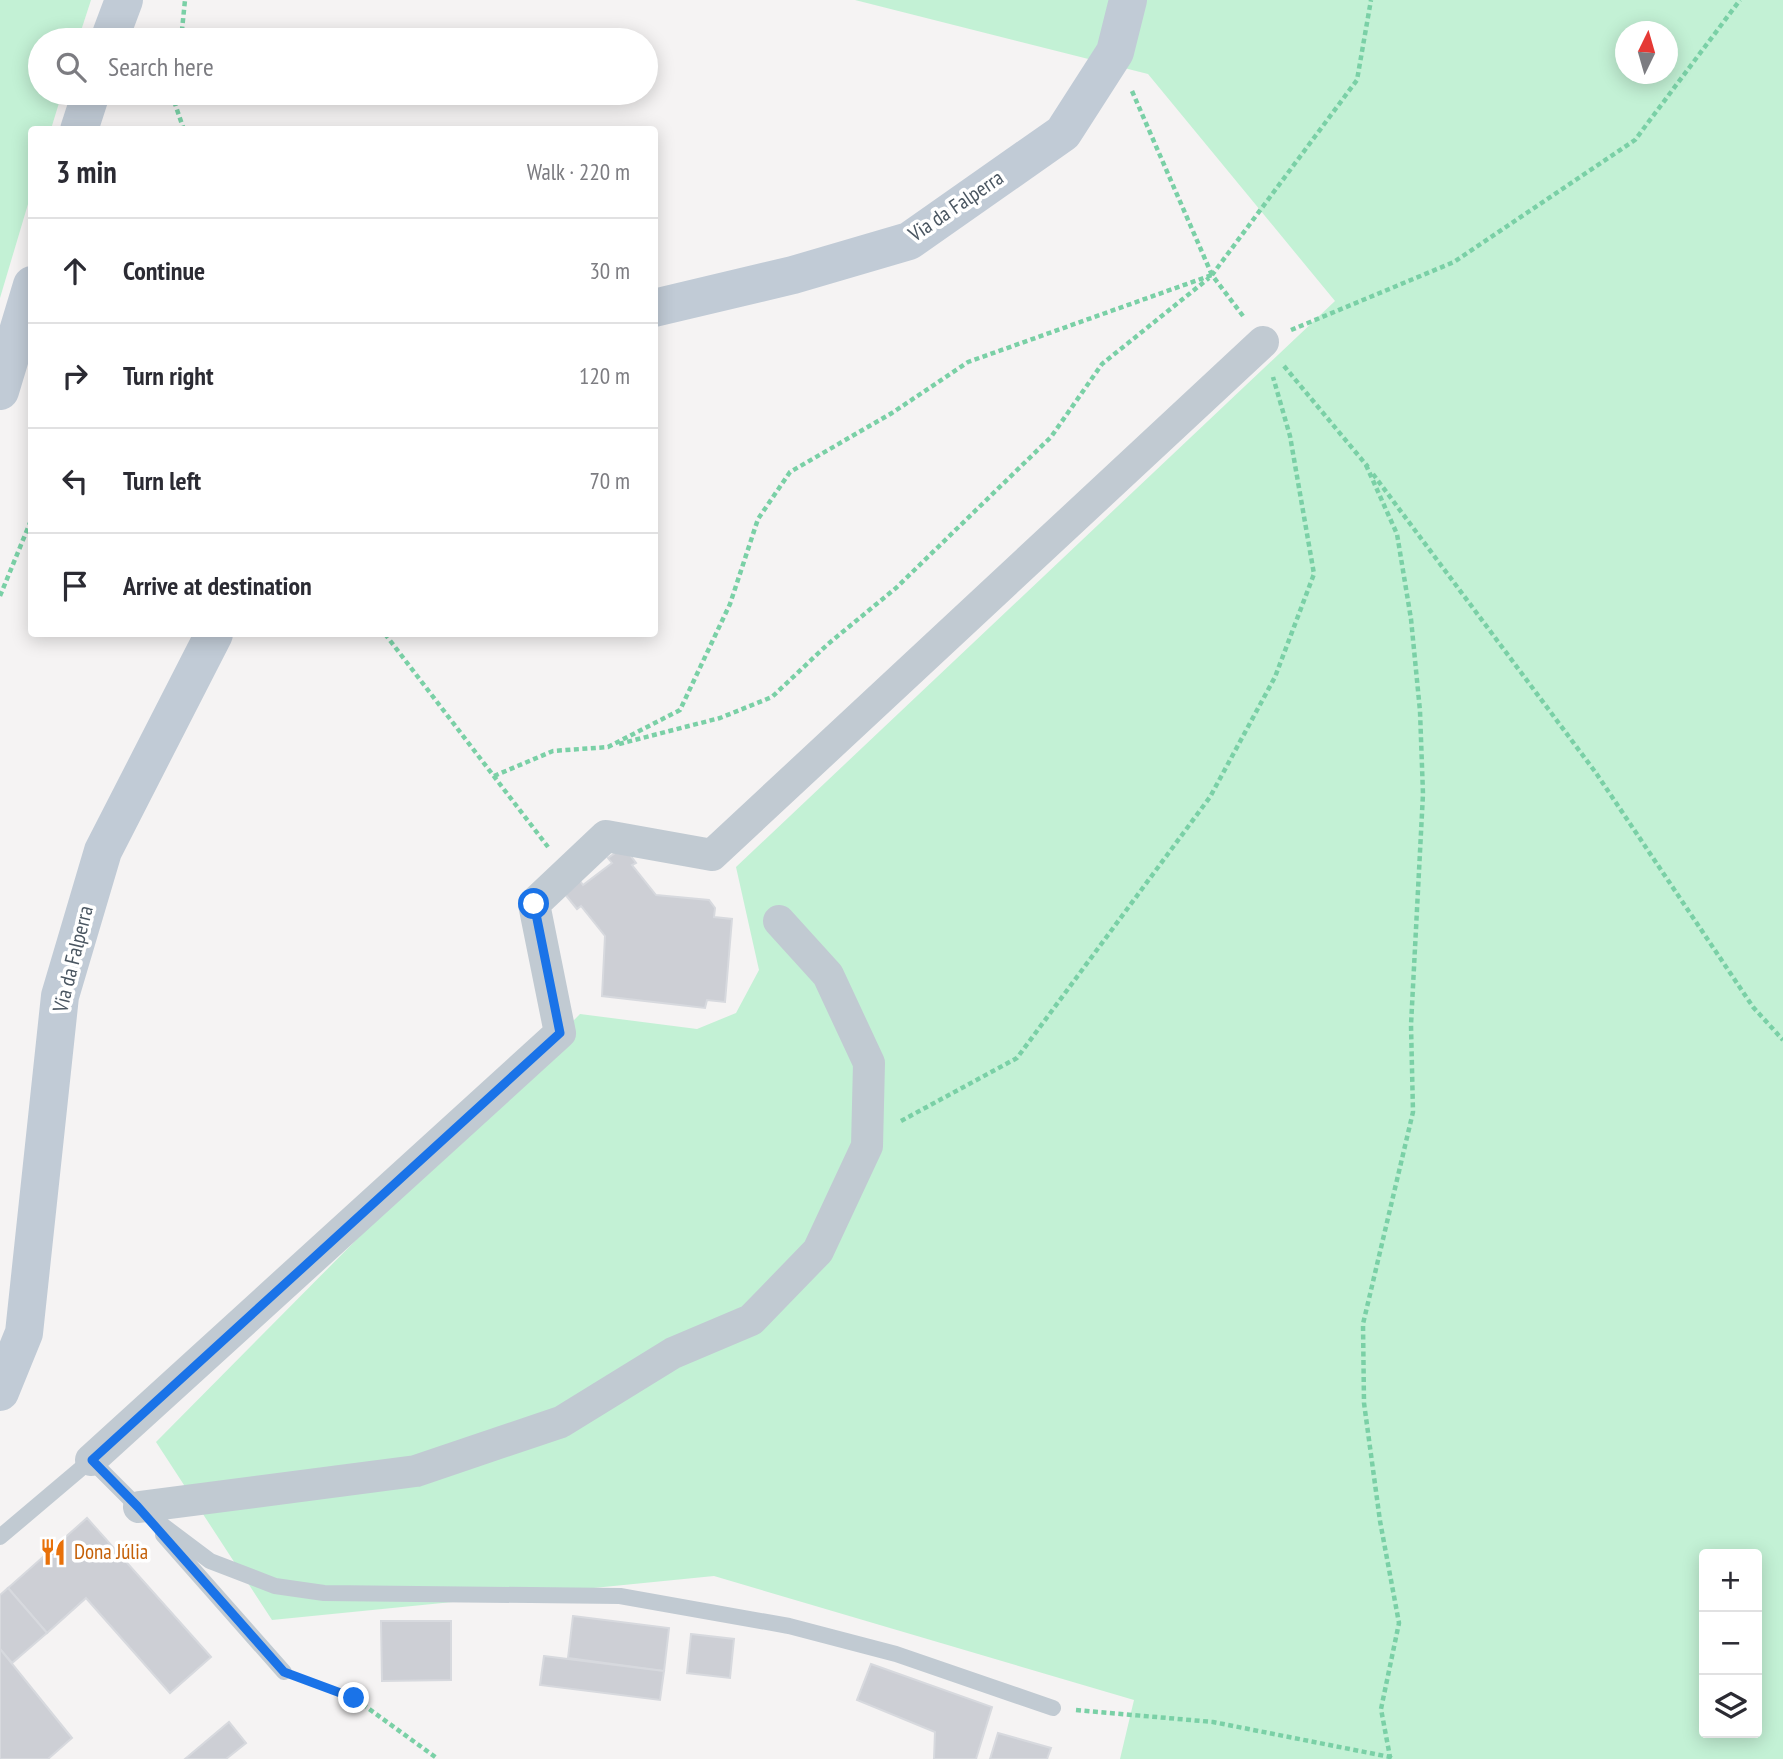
<!DOCTYPE html>
<meta charset="utf-8">
<style>
body{margin:0;font-family:"PT Sans Narrow",sans-serif;background:#f7f7f7;color:#2b2b33}
.controls{position:absolute;right:21px;bottom:21px;display:grid;overflow:hidden;border-radius:7px;box-shadow:0 4px 18px #0003}
.controls button{width:63px;height:63px;display:grid;place-items:center;padding:0;border:0;border-bottom:2px solid #e1e1e2;background:#fff;color:#2b2b33;font:35px sans-serif}
.compass{position:absolute;left:1615px;top:21px;width:63px;height:63px;border-radius:50%;background:#fff;box-shadow:0 4px 18px #0003;rotate:5deg}
.stop{position:absolute;width:21px;height:21px;margin:-16px;border:5px solid #1a73e8;border-radius:50%;background:#fff}
.stop.end{background:#1a73e8;border-color:#fff;box-shadow:0 2px 7px #0008}
.list{margin:0;padding:0;list-style:none}
h2{display:flex;justify-content:space-between;align-items:center;height:91px;margin:0;padding:0 28px;font-size:30px}
h2 small{font-size:23px;font-weight:400;color:#7c7c81}
.list li{display:grid;grid-template-columns:46px 1fr auto;gap:21px;align-items:center;box-sizing:border-box;height:105px;padding:0 28px;border-top:2px solid #e1e1e2}
.list b{display:block;font-size:26px;white-space:nowrap}
.list em{font-size:23px;font-style:normal;color:#7c7c81}
.icon{flex:none;width:38px;height:38px;fill:none;stroke:currentColor;stroke-width:2;stroke-linecap:round;stroke-linejoin:round}
.map{position:relative;flex:none;width:1783px;height:1759px;overflow:hidden}
.search{position:absolute;background:#fff;box-shadow:0 4px 18px #0003;left:28px;top:28px;width:630px;height:77px;display:flex;align-items:center;gap:18px;box-sizing:border-box;padding:0 24px;border-radius:38px;color:#7c7c81;font-size:26px}
.panel{position:absolute;background:#fff;box-shadow:0 4px 18px #0003;left:28px;top:126px;width:630px;height:511px;border-radius:7px}
.map>svg:first-child{display:block}
</style>
<div class="map">
<svg width="1783" height="1759" viewBox="0 0 1783 1759">
<rect width="100%" height="100%" fill="#f5f3f3"/>
<g fill="#c3f1d5" fill-rule="evenodd">
<polygon points="0,0 91,0 78,40 40,40 40,93 62,93 51,129 32,130 31,194 0,298"/>
<path d="M855,0H1783V1759H1120L1134,1700L714,1576L272,1620L156,1442L580,1014L697,1029L736,1013L759,970L736,867L1335,301L1148,74ZM1626,32H1668V74H1626ZM1704,1554H1757V1733H1704Z"/>
</g>
<g fill="#cdcfd5" stroke="#d7d9de" stroke-width="2">
<polygon points="624,847 636,863 632,865 656,895 709,900 715,908 714,917 732,919 725,1002 707,1000 705,1008 602,996 605,936 581,906 577,909 564,893 580,881 583,885 612,863 608,858"/>
<polygon points="87,1518 211,1657 170,1693 86,1598 47,1633 8,1588"/>
<polygon points="8,1588 47,1633 12,1663 0,1649 0,1595"/>
<polygon points="573,1616 669,1628 664,1671 568,1658"/>
<polygon points="381,1621 451,1621 451,1680 382,1681"/>
<polygon points="691,1634 734,1639 730,1678 687,1673"/>
<polygon points="0,1649 72,1738 48,1759 0,1759"/>
<polygon points="544,1656 664,1671 660,1700 540,1685"/>
<polygon points="871,1664 992,1707 976,1759 934,1759 935,1732 857,1700"/>
<polygon points="229,1722 246,1743 226,1759 185,1759"/>
<polygon points="998,1733 1051,1748 1047,1759 990,1759"/>
</g>
<g fill="none" stroke-linecap="round" stroke-linejoin="round">
<g stroke="#7ad0a6" stroke-width="4.5" stroke-dasharray="5 3.5" stroke-linecap="butt">
<polyline points="181,40 185,0"/>
<polyline points="1132,91 1212,275"/>
<polyline points="175,93 174,101 184,130"/>
<polyline points="1243,316 1212,275 1357,80 1371,0"/>
<polyline points="1291,330 1454,262 1635,140 1740,0"/>
<polyline points="1284,366 1368,467"/>
<polyline points="1366,465 1397,534 1411,619 1420,711 1423,794 1411,1025 1413,1112 1363,1324 1364,1403 1380,1521 1399,1623 1381,1709 1390,1757 1394,1759"/>
<polyline points="1373,474 1596,773 1753,1007 1783,1040"/>
<polyline points="0,596 32,518"/>
<polyline points="385,634 548,847"/>
<polyline points="619,744 720,718 772,697 828,644 896,588 1051,437 1102,364 1209,278"/>
<polyline points="494,776 553,751 608,747 680,710 730,604 758,519 790,472 892,413 968,362 1212,275"/>
<polyline points="901,1121 1017,1058 1210,797 1275,677 1314,574 1290,436 1273,377"/>
<polyline points="308,1681 354,1698 438,1759"/>
<polyline points="1076,1710 1213,1722 1390,1757"/>
</g>
<g stroke="#c1cad2" stroke-width="16">
<polyline points="141,1509 210,1561 275,1586 324,1593 620,1596 789,1626 896,1654 1053,1708"/>
<polyline points="163,1535 284,1672"/>
<polyline points="0,1537 91,1460 141,1510"/>
</g>
<g stroke="#c1cad2" stroke-width="32">
<polyline points="91,1460 560,1033 534,904 606,836 712,855 1263,342"/>
<polyline points="139,1507 416,1471 561,1422 673,1353 751,1320 818,1251 867,1146 869,1063 828,975 779,921"/>
</g>
<g stroke="#c1cbd6" stroke-width="38">
<polyline points="109,40 124,0"/>
<polyline points="79,130 91,93"/>
<polyline points="654,308 793,275 909,241 1063,133 1115,52 1128,0"/>
<polyline points="0,391 32,285"/>
<polyline points="0,1392 24,1333 60,996 103,851 214,634"/>
</g>
</g>
<g fill="none" stroke-linecap="round" stroke-linejoin="round">
<polyline stroke="#1a73e8" stroke-width="9" points="354,1698 284,1672 138,1507 92,1460 560,1033 534,904"/>
</g>
<defs>
<symbol id="restaurant-bare" viewBox="-9 -9 18 18"><path d="M-5-6h1v4h1v-4h1v4h1v-4h1v5L-1.5 .5V6h-2V.5L-5-1ZM5-6V6H3V1.5H1.5Q1.5-4 5-6Z" fill="#e8710a" stroke="#fff" stroke-width="2.5" paint-order="stroke"/></symbol>
</defs>
<g fill-rule="evenodd">
<use href="#restaurant-bare" x="34" y="1533" width="38" height="38"/>
</g>
<g text-anchor="middle" stroke-width="7" stroke-linejoin="round" paint-order="stroke">
<g font-size="21" fill="#4a5661" stroke="#fff">
<text transform="translate(956 206) rotate(-34)" y="7">Via da Falperra</text>
<text transform="translate(73 959) rotate(-76)" y="7">Via da Falperra</text>
</g>
<g font-size="21" fill="#c56008" stroke="#fff" text-anchor="start">
<text x="74" y="1559">Dona Júlia</text>
</g>
</g>
</svg>
<div class="controls">
<button>+</button>
<button>−</button>
<button><svg class="icon" aria-label="layers" viewBox="0 0 24 24"><path d="M12 4l9 5-9 5-9-5zM3 14l9 5 9-5"/></svg></button>
</div>
<svg class="compass" viewBox="-18 -18 36 36"><path d="M0-13l5 13h-10z" fill="#e53935"/><path d="M0 13l5-13h-10z" fill="#7c7c81"/></svg>
<div class="stop" style="left:534px;top:904px"></div>
<div class="stop end" style="left:354px;top:1698px"></div>
<div class="search"><svg class="icon" aria-label="search" viewBox="0 0 24 24"><circle cx="10" cy="10" r="6"/><path d="M15 15l6 6"/></svg>Search here</div>
<section class="panel">
<h2>3 min<small>Walk · 220 m</small></h2>
<ul class="list">
<li><svg class="icon" aria-label="ahead" viewBox="0 0 24 24"><path d="M12 20V5M6 11l6-6 6 6"/></svg><div><b>Continue</b></div><em>30 m</em></li>
<li><svg class="icon" aria-label="right" viewBox="0 0 24 24"><path d="M7 20v-9h11M14 6l5 5-5 5"/></svg><div><b>Turn right</b></div><em>120 m</em></li>
<li><svg class="icon" aria-label="left" viewBox="0 0 24 24"><path d="M17 20v-9H6M10 6l-5 5 5 5"/></svg><div><b>Turn left</b></div><em>70 m</em></li>
<li><svg class="icon" aria-label="arrive" viewBox="0 0 24 24"><path d="M6 21V4h12l-3 4 3 4H6"/></svg><div><b>Arrive at destination</b></div></li>
</ul>
</section>
</div>
